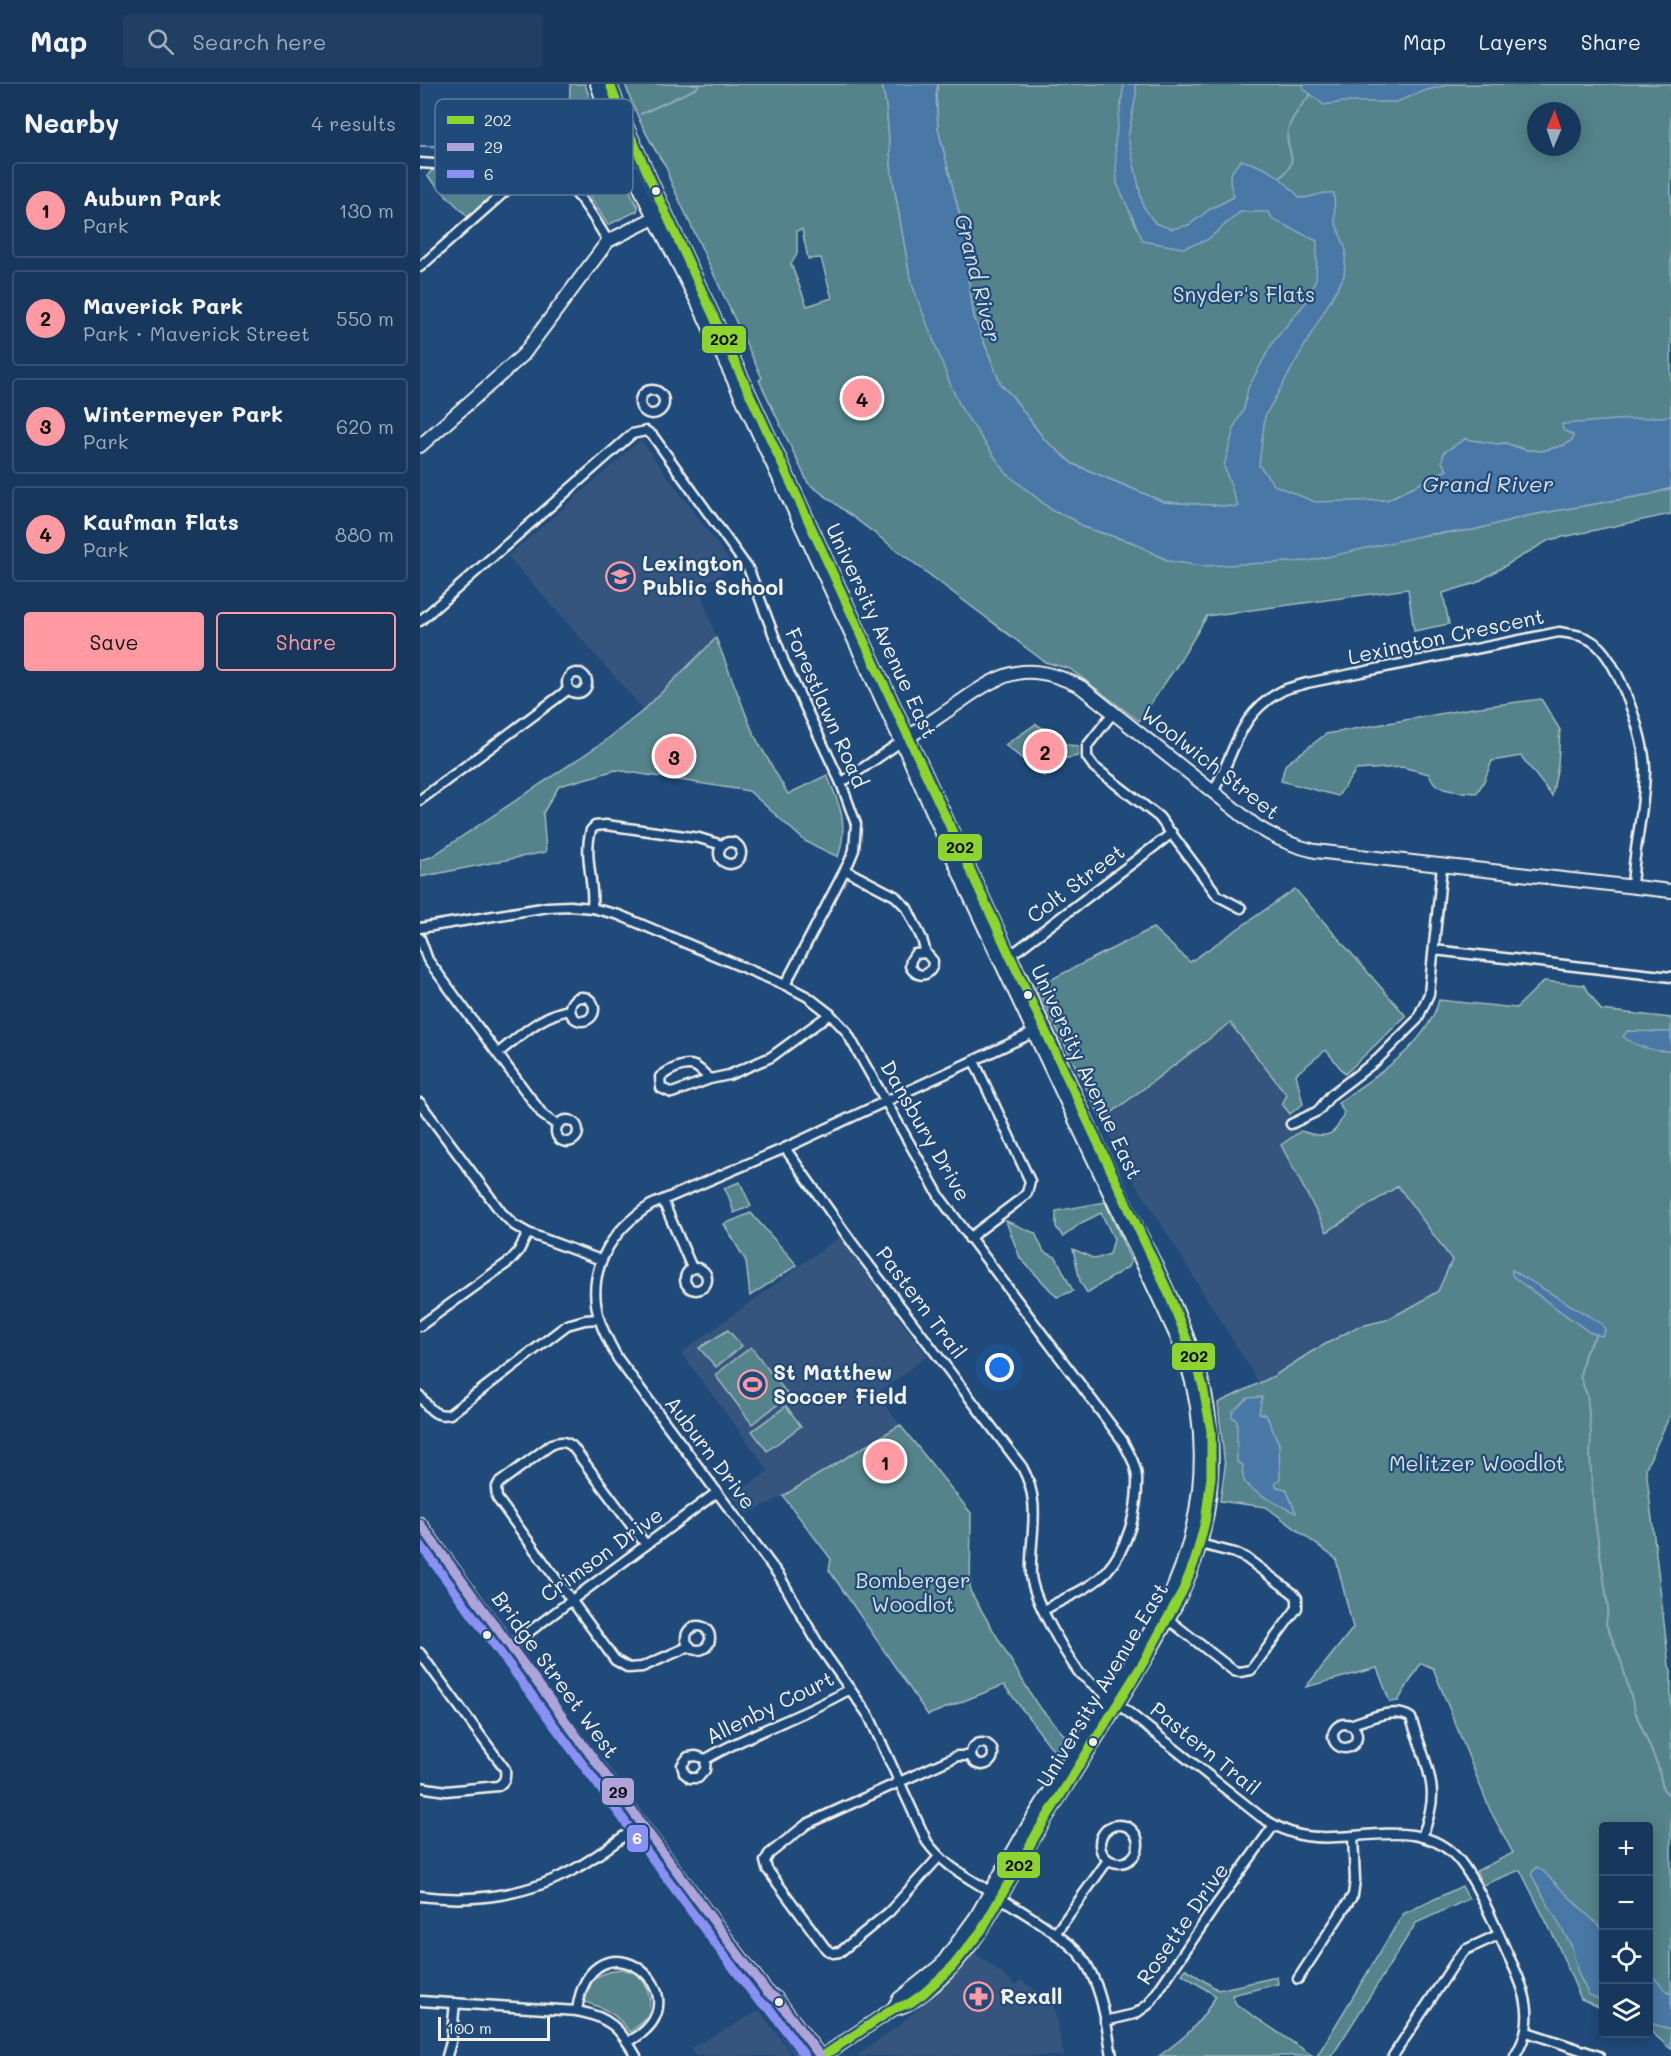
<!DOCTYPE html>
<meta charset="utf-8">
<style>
body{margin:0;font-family:Mali,sans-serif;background:#203f62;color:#f1f3f6}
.controls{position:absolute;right:18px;bottom:18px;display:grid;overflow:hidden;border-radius:6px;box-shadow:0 3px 15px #0003}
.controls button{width:54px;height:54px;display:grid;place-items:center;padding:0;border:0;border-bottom:2px solid #365272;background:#17385c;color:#f1f3f6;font:30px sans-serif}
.compass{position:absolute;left:1107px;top:18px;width:54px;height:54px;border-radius:50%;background:#17385c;box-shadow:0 3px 15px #0003;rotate:2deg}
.scale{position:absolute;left:18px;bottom:15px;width:112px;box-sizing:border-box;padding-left:6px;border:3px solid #f4f1e8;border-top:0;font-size:16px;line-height:21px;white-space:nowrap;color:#f4f1e8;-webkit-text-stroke:4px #1f4a7a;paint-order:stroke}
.you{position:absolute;left:580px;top:1284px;width:21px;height:21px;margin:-15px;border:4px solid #fff;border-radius:50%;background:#1a73e8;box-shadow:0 0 0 9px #1a73e833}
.badge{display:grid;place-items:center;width:39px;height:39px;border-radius:50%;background:#ff9aa2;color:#111;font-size:20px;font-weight:700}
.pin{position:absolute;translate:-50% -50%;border:3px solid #fff;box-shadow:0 2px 6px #0006}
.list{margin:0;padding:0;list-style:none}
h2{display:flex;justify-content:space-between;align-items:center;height:78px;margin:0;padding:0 24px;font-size:26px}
h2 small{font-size:20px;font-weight:400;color:#9eacbb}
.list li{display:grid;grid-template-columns:39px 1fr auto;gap:18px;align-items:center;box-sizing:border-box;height:96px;margin:0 12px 12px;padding:0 12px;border:2px solid #365272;border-radius:6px}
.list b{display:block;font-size:22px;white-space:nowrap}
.list p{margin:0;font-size:20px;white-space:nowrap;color:#9eacbb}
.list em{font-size:20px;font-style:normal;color:#9eacbb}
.actions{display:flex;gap:12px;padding:18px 24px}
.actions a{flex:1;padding:14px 0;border:2px solid #ff9aa2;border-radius:6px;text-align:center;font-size:21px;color:#ff9aa2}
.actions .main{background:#ff9aa2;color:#111}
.icon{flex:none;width:33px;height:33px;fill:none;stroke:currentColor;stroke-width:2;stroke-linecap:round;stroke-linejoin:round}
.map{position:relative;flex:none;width:1251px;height:1972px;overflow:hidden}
header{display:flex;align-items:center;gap:36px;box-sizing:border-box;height:84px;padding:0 30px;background:#17385c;border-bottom:2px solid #365272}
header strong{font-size:28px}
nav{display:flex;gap:33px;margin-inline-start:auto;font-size:21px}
.search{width:420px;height:54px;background:#203f62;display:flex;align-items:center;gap:15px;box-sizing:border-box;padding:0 21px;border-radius:6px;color:#9eacbb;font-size:22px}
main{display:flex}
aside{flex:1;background:#17385c}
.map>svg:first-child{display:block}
</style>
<header>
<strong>Map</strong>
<div class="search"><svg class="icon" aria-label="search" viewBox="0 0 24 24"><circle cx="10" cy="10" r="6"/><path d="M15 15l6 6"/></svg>Search here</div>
<nav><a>Map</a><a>Layers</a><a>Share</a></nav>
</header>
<main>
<aside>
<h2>Nearby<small>4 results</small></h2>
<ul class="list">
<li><span class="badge">1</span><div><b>Auburn Park</b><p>Park</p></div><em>130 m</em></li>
<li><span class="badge">2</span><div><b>Maverick Park</b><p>Park · Maverick Street</p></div><em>550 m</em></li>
<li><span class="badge">3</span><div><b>Wintermeyer Park</b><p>Park</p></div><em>620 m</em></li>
<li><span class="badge">4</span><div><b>Kaufman Flats</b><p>Park</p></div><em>880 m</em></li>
</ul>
<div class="actions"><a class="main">Save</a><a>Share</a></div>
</aside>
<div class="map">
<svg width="1251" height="1972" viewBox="0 0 1251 1972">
<rect width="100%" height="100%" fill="#1f4a7a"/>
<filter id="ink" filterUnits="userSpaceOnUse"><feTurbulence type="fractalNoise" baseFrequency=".0167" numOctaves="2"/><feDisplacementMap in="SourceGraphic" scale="12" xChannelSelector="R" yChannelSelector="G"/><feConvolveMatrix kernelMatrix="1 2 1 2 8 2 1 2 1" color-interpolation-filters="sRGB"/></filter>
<g filter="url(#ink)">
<g fill="#34557e">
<polygon points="221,356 314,483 279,502 296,554 224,626 88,472"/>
<polygon points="810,938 867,1012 863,1020 881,1047 861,1061 907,1148 977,1102 1046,1196 839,1299 725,1114 708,1090 682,1036"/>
<polygon points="419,1153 507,1272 457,1310 480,1341 363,1412 327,1430 311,1412 349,1387 261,1269"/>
<polygon points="555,1869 596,1901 601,1896 633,1919 644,1972 437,1972 479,1941 521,1905"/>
<polygon points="340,1927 370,1968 369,1972 276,1972 270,1964"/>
</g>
<g fill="#55838b" stroke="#a4baba" stroke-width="1.5" fill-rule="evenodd">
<path d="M150,0H165C179,43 198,83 218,123L217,127L188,141L167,108L145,83L111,78L149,36Z"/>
<path d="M205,0H462L466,20L472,90L491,198L633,427L653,435L663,443L712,458L749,477L1053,446L1106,432L1231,410L1251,404V430L1129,456L1056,499L1023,509L1029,540L994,547L988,505L787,532L760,577L719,637L650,585L625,578L388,399L339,296L342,294L249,94C248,82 242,78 237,69C224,47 213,24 205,0ZM382,145L388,175L401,174L412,214L387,222L371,180L377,170V147Z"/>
<path d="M518,0H1251V332L1153,351V355L1145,361L1122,367L1106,366L1085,359L1077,360L1045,355L1027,386L967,416L819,423L744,418L653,380L624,355L592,312L581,301L554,233L548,195V164L518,45L516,10ZM1116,27H1152V63H1116Z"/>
<polygon points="12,86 83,91 87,99 48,133 7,92"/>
<path d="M296,554L334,651L368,710L407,691C420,721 429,740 418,773L385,757L329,707L196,686L139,702L123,729L126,768L0,793V776L11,773L185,657L224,626Z"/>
<path d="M1121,615L1140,646L1138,681L1132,712L1101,672L1072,677L1064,697L1057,709C1039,707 1016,710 1009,690L982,683L936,686L918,712L861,697L865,681L906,650L1053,624Z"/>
<polygon points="616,640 648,661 658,662 658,672 643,675 624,692 585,661"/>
<polygon points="875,805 986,932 925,990 906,966 876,990 883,1020 870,1030 862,1020 867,1011 810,939 682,1036 616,903 733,844 770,878"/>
<path d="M1124,897L1164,901L1181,926L1251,934V1329L1226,1384L1249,1582L1251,1586V1965L1229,1946L1228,1742H1184L1183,1925L1161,1915L1136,1857L1100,1786L1063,1801L1056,1787L1093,1769L1070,1726L1013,1584L1001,1579L978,1617L970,1618L957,1584L886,1603L933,1544L916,1475L846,1423L800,1417L805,1383L798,1319L854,1292L891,1268L937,1243L966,1236L995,1221L1018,1207L1032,1176L978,1102L907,1148L861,1061L881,1047C905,1055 916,1054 924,1028L918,1019C955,991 1006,964 1019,916L1096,924Z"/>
<polygon points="320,1098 331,1122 314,1129 309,1113 304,1104"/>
<polygon points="685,1118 711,1177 708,1183 667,1209 660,1197 653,1165 675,1175 690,1170 694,1155 681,1129 661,1139 643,1153 636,1143 636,1127"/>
<polygon points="331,1129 377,1181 330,1212 326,1177 304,1140"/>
<polygon points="586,1137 615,1149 624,1168 636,1173 653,1207 637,1213 600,1174"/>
<polygon points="308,1246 322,1262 296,1283 279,1264"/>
<polygon points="331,1263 369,1312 332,1340 295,1291"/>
<polygon points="366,1322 381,1342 347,1367 332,1347"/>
<polygon points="480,1341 551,1429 550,1507 616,1619 652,1660 642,1678 584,1601 508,1631 409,1486 411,1475 363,1412"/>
<polygon points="1042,1802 1049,1815 996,1839 912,1972 897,1972 983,1830"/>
<path d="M200,1885C205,1886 211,1887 214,1889C230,1898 234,1920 225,1935C222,1940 215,1944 210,1948C196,1930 187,1925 165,1918C171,1891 176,1891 200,1885Z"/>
<path d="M766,1885L798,1906L857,1893L858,1900L812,1911L816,1920L893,1972H739C767,1952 778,1942 796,1912L762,1890Z"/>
</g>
<g fill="#4a78a6" stroke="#8ea8c0" stroke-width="1.5">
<path d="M462,0H518L516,10L518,45L548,164V195L554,233L581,301L592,312L624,355L653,380L744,418L818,423L804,382L815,341L824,325L828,304L853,258L886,218L896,195L897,157L854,136L848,128H820L787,156L763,164L723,157L697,99L695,58L704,0H716V11L708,53L723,122L735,139L752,145L769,141L790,125L814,113C808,94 807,92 821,76C852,85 859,91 880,114C893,114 902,107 914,109L915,137L926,166L924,192L845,332L839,381L854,401L895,418L967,416L1027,386L1022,378L1024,368L1045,355L1077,360L1085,359L1106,366L1122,367L1145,361L1153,355V351L1143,346L1142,340L1251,332V404L1231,410L1106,432L1053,446L1009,450L889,477L782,482L749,477L712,458L663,443L653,435L633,427L586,389L542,326L531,302L491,198L472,90L466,20Z"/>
<polygon points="883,0 1033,0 1007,6 976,18 923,18 904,21 884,5"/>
<path d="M1207,947L1251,948V967C1233,968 1218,963 1203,953Z"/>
<polygon points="1092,1186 1182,1240 1185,1246 1182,1252 1169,1248 1096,1195 1092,1191"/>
<path d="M842,1313L839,1329L846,1331L859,1360L860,1395L855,1399L857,1403L866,1405L876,1429C864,1423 835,1410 826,1400C822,1394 822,1388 823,1381L817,1378V1336L812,1333V1328L828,1314Z"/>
<polygon points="1116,1783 1122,1786 1183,1846 1183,1917 1169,1911 1158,1889 1152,1863 1111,1790"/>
<polygon points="1229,1889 1251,1911 1251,1945 1229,1939"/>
</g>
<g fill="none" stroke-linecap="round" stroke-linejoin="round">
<g stroke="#8ea8c0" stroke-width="2">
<polyline points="221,30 275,5 280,0"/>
<polyline points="0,62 143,64 174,51"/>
<path d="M861,93C883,73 863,66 868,46C872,32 882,21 891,10"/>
<polyline points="1176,1250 1165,1270 1160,1292 1167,1311 1171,1349 1170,1373 1174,1429 1188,1523 1186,1540 1201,1577 1216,1630 1238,1682 1243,1705 1251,1713"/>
</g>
<defs>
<g id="street">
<path d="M0,79L129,88C157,102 172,131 188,157"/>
<polyline points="0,183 108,87"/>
<circle cx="232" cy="318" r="12"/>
<polyline points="0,537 212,350 226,347 233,352 329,486 364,578 421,699 436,740 434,766 429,778 365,901"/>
<circle cx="157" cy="599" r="10"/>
<polyline points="693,629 667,662 667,673 674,683 739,733 798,812 821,824"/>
<polyline points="421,699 485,655"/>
<path d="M793,708C815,670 817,631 860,608C868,603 878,602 887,599L1139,548C1152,550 1166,551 1177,561C1200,582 1224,653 1225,684C1225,724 1214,763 1212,803"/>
<polyline points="0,716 149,605"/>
<circle cx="310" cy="769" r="11"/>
<path d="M425,786L475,812L487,824L502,855L506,869L513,877C513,892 497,896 490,882L491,876L495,870L506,869"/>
<path d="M172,824C175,799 163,772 171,746L175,742L186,741L279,754L302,761"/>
<path d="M0,844L128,823L150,822L172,824L199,831L365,901L388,913L410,930L426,947L521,1115L702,1356C708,1367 716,1380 717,1394C718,1426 708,1464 686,1488C672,1504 642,1515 624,1526"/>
<polyline points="0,854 8,876 123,1031 137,1041"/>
<polyline points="1014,866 1251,893"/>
<polyline points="586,872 599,865 752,749"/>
<circle cx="162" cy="925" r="12"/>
<path d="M617,947L365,1064L231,1121C191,1146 164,1188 180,1237C184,1250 191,1262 198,1275L360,1493L400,1563L449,1632L507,1758C523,1780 540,1789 563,1803C589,1820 643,1850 661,1872C682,1900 686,1939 692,1972"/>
<path d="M78,969C100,952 122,930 150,926"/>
<path d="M290,995C285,991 280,984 274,982C264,978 247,987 240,993L241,1004L252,1009L290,995L309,991L351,973L410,930"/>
<polyline points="0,1019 81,1128 94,1141 108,1149 181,1176"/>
<circle cx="147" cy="1047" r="11"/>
<polyline points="871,1040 898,1027 911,1011 957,976 997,936 1009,910 1022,782"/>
<path d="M365,1064L433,1160L602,1383C623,1421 609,1451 611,1491C613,1516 645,1569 660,1590L841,1733C855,1742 870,1750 886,1752C937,1760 1000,1730 1039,1776C1058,1799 1076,1845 1089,1873C1106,1907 1117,1937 1095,1972"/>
<polyline points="243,1117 272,1184"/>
<polyline points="549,1154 602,1114 607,1109 610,1097 554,977"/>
<circle cx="276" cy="1195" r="11"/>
<polyline points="0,1242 90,1177 98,1168 108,1149"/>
<path d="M0,1312C8,1323 15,1334 30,1330L147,1241L165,1236L179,1235"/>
<path d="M226,1461L152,1362C145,1357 140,1357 132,1360L79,1399L76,1404L77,1414L195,1576L209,1584L222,1583L270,1562"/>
<polyline points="744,1532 814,1587 820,1588 831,1586 877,1524 877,1514 874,1510 826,1474 815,1469 776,1459"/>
<circle cx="278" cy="1554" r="12"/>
<polyline points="90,1562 296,1409"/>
<path d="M0,1569L85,1685C86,1693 85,1698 78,1702L26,1707L0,1703"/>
<circle cx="925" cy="1652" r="12"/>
<path d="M929,1641C947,1636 974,1622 991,1634C998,1657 1012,1688 1012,1711C1012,1725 1007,1740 1002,1753"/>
<circle cx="562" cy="1670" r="11"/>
<path d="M286,1675L285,1686L278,1694H270L264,1689L262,1681L268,1673L276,1672L286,1675C332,1648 384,1632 430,1605"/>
<circle cx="699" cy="1760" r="19"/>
<polyline points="518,1774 469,1828 420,1868 413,1869 406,1865 347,1785 345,1777 349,1770 387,1740 402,1733 537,1672 551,1672"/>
<path d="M0,1812C55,1819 112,1811 160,1782C181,1770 201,1754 221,1740"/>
<polyline points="635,1850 688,1776"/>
<polyline points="878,1895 933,1811 935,1796 933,1752"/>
<path d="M0,1917L157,1927C189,1933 200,1944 216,1972"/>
<path d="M157,1927C171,1819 294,1913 208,1958"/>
<polyline points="685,1937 715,1930 729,1920 794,1824 854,1741"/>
<polyline points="1107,1948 1179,1972"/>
<polyline points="27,1972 31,1958 35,1919"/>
<polyline points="973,1972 1038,1874 1045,1866 1078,1851"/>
</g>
<g id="secondary">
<path d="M177,0L189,35L227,119L277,217L489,674L547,806L746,1229C753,1245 761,1260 766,1276C793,1362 782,1451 741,1530L605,1747L556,1833L521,1881L479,1915L473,1925"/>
<path d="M190,0L201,30L241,119L589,870C626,942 657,1016 691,1089C719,1151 757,1217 777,1281C796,1338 796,1402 780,1460C768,1503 746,1540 723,1579C689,1635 653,1691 618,1747C582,1804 567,1854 514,1901C501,1912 490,1921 473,1925L403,1972"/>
<polyline points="0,362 103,271 188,157 242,130"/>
<path d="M489,653C506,641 523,630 540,618C584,587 609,576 661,603L836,742C855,754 873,762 895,767L1251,807"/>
<polyline points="0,1440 132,1621 312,1862 347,1908 357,1915 400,1972"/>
<polyline points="347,1908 348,1920 386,1972"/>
</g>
</defs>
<use href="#street" stroke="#f4f1e8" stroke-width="13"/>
<use href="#secondary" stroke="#f4f1e8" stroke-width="16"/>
<use href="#street" stroke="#1f4a7a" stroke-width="8"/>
<use href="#secondary" stroke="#1f4a7a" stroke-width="12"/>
<defs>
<polyline id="bus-1" points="190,0 201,30 241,119 589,870 748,1208 777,1281 783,1303 791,1347 791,1393 785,1438 775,1476 763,1506 723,1579 618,1747 561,1847 532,1883 504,1909 490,1919 473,1925 403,1972"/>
<polyline id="bus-2" points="0,1440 312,1862 347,1908 357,1915 400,1972"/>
<polyline id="bus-3" points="0,1460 302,1869 338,1916 349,1924 385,1972"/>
</defs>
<use href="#bus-1" stroke="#1f4a7a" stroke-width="14"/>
<use href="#bus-2" stroke="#1f4a7a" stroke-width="14"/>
<use href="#bus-3" stroke="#1f4a7a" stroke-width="14"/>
<use href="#bus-1" stroke="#8ed42e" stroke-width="9"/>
<use href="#bus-2" stroke="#aea4da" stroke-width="9"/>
<use href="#bus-3" stroke="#8a91f4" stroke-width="9"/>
</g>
</g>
<defs>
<symbol id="school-ring" viewBox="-11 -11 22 22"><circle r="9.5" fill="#1f4a7a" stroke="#ff9aa2" stroke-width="1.5"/><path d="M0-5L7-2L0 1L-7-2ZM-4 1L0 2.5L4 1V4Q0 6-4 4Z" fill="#ff9aa2"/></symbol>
<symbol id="stadium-ring" viewBox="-11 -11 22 22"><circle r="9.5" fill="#1f4a7a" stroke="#ff9aa2" stroke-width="1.5"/><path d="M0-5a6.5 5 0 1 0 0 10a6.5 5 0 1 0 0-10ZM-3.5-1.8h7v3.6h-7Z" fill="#ff9aa2"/></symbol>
<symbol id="pharmacy-ring" viewBox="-11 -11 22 22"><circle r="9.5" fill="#1f4a7a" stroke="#ff9aa2" stroke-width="1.5"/><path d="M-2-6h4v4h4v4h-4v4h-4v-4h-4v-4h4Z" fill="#ff9aa2"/></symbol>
</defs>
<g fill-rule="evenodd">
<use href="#school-ring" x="184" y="476" width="33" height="33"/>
<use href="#stadium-ring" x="316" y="1284" width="33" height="33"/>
<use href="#pharmacy-ring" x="542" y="1896" width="33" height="33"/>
</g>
<g fill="#f4f1e8" stroke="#1f4a7a" stroke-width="2">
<circle cx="236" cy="107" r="5"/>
<circle cx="608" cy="911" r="5"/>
<circle cx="67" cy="1551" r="5"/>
<circle cx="673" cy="1658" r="5"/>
<circle cx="359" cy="1918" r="5"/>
</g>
<g text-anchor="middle" stroke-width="4.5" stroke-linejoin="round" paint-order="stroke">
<g font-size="21" fill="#dce0da" stroke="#1f4a7a">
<text x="824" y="218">Snyder's Flats</text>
<text x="1057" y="1387">Melitzer Woodlot</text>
<text x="493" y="1504">Bomberger<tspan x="493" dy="24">Woodlot</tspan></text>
</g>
<g font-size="21" font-weight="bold" fill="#f4f1e8" stroke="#1f4a7a" text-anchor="start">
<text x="222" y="487">Lexington<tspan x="222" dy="24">Public School</tspan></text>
<text x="353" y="1296">St Matthew<tspan x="353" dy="24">Soccer Field</tspan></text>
<text x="580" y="1920">Rexall</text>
</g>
<g font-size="21" fill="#f4f1e8" stroke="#1f4a7a">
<text transform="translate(461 547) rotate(65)" y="7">University Avenue East</text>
<text transform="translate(1026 553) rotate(-12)" y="7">Lexington Crescent</text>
<text transform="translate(406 624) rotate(66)" y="7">Forestlawn Road</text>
<text transform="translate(790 679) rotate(38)" y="7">Woolwich Street</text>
<text transform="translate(656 800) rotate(-37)" y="7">Colt Street</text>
<text transform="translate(666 988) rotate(65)" y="7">University Avenue East</text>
<text transform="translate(505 1047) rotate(60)" y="7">Dansbury Drive</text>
<text transform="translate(501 1219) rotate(53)" y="7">Pastern Trail</text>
<text transform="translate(290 1369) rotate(53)" y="7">Auburn Drive</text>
<text transform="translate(182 1471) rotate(-36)" y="7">Crimson Drive</text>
<text transform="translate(135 1591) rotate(54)" y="7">Bridge Street West</text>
<text transform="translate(683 1601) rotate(-59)" y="7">University Avenue East</text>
<text transform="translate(350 1624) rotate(-26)" y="7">Allenby Court</text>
<text transform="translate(785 1665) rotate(39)" y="7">Pastern Trail</text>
<text transform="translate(763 1840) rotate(-55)" y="7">Rosette Drive</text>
</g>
<g font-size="22" font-style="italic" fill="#dadfde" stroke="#1f4a7a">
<text transform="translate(558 194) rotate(76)" y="8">Grand River</text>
<text x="1068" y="408">Grand River</text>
</g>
</g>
<rect x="15" y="15" width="198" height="96" rx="9" fill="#1f4a7a" stroke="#5f7c9b" stroke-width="1.5"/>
<rect x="27" y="32" width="27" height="8" fill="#8ed42e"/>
<rect x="27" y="59" width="27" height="8" fill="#aea4da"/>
<rect x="27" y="86" width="27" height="8" fill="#8a91f4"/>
<g font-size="16" fill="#f4f1e8">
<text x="64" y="42">202</text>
<text x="64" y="69">29</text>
<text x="64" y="96">6</text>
</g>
<g stroke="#1f4a7a" stroke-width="2">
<rect x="281" y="241" width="46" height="29" rx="6" fill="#8ed42e"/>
<rect x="517" y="749" width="46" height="29" rx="6" fill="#8ed42e"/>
<rect x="751" y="1258" width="45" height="29" rx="6" fill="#8ed42e"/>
<rect x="181" y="1693" width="34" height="29" rx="6" fill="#aea4da"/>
<rect x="206" y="1740" width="23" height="29" rx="6" fill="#8a91f4"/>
<rect x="576" y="1767" width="45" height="28" rx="6" fill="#8ed42e"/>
</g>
<g font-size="16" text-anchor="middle" font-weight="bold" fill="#fff">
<text x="217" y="1760">6</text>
</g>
<g font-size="16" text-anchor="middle" font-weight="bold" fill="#111">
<text x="304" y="261">202</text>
<text x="540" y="769">202</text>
<text x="774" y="1278">202</text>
<text x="198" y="1714">29</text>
<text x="599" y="1787">202</text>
</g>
</svg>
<div class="controls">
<button>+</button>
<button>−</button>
<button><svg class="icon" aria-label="locate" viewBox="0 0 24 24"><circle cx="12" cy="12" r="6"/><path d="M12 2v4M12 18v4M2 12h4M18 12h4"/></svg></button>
<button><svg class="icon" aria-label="layers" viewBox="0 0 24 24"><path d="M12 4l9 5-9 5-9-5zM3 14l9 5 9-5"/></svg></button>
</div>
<svg class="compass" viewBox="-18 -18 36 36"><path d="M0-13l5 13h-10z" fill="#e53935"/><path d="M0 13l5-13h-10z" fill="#9eacbb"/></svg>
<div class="scale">100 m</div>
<div class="you"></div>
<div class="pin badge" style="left:465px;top:1377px">1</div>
<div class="pin badge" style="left:625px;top:667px">2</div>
<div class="pin badge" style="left:254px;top:672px">3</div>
<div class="pin badge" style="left:442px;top:314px">4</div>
</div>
</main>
